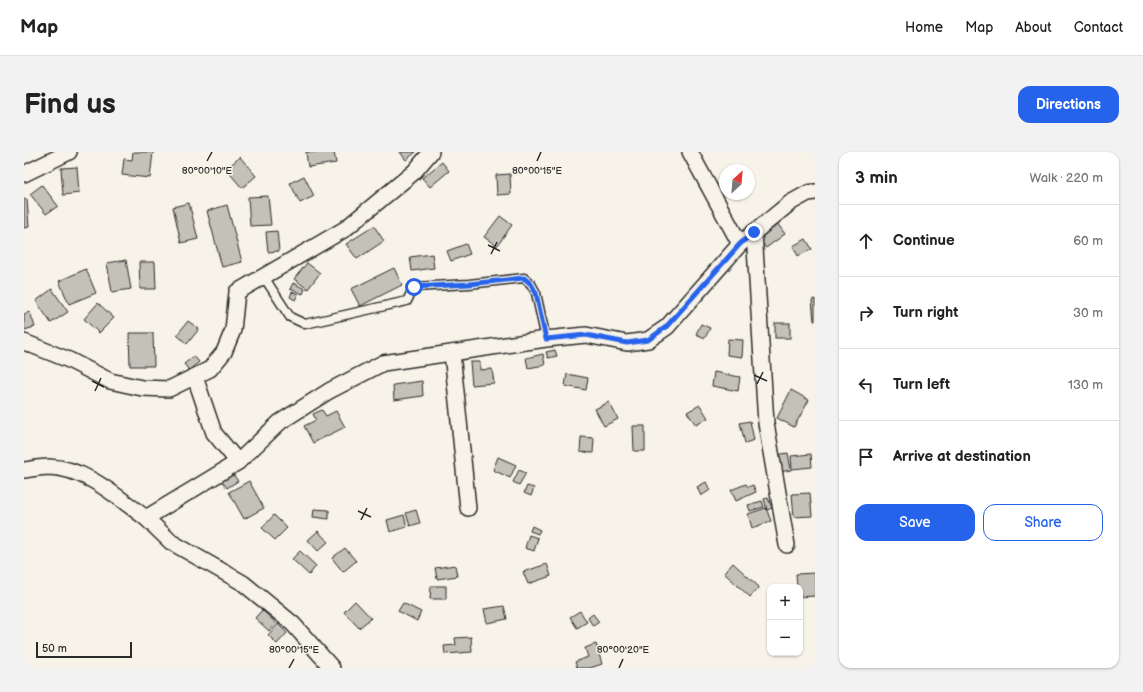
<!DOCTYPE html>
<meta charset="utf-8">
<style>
body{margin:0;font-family:"Balsamiq Sans",sans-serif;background:#f2f2f2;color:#222}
.controls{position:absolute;right:12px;bottom:12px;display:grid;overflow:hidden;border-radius:8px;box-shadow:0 1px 3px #0004}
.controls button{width:36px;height:36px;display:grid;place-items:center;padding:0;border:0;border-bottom:1px solid #e0e0e0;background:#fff;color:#222;font:20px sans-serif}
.compass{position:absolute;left:695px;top:12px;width:36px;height:36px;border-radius:50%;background:#fff;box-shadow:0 1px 3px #0004;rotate:26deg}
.scale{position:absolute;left:12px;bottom:10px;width:96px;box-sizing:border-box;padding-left:4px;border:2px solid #2b2b2b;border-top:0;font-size:11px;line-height:14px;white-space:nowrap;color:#2b2b2b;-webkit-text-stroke:3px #f7f3e8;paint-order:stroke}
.stop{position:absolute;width:12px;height:12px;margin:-9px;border:3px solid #2563eb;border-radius:50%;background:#fff}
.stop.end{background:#2563eb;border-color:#fff;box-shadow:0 1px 4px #0008}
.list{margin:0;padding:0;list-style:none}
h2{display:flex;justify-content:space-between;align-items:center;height:52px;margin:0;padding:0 16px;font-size:17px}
h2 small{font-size:13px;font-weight:400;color:#767676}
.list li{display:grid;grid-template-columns:26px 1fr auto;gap:12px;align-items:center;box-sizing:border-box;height:72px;padding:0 16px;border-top:1px solid #e0e0e0}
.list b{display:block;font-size:15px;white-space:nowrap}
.list em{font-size:13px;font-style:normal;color:#767676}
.actions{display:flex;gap:8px;padding:12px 16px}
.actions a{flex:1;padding:9px 0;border:1px solid #2563eb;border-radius:12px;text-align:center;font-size:14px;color:#2563eb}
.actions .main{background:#2563eb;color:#fff}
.icon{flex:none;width:22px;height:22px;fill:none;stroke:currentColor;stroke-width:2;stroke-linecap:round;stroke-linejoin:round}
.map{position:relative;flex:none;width:791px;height:516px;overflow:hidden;border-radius:12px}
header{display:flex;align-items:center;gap:24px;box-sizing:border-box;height:56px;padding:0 20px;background:#fff;border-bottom:1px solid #e0e0e0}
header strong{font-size:19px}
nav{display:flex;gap:22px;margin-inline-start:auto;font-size:14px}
.intro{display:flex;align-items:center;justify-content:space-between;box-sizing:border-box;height:96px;padding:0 24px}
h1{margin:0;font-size:28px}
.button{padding:10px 18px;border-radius:12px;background:#2563eb;color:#fff;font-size:14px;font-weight:700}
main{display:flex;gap:24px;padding:0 24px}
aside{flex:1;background:#fff;border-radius:12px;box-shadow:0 1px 3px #0004}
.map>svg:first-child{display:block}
</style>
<header>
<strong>Map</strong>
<nav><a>Home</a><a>Map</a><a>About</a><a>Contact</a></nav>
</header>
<div class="intro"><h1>Find us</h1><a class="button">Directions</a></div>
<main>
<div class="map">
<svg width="791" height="516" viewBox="0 0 791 516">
<rect width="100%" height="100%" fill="#f7f3e8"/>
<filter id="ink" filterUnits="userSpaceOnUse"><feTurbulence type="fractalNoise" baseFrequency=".025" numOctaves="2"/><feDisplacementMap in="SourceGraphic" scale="8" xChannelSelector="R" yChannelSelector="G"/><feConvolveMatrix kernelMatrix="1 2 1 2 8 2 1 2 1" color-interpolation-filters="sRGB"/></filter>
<g filter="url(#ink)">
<g fill="#c4c1b9" stroke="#2b2b2b">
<polygon points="109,0 129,0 126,26 98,23 100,7 108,8"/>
<polygon points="282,0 310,0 312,11 284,15"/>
<polygon points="376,0 392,0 382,8"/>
<polygon points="216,5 232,24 218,36 202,17"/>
<polygon points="418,10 425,19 406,35 398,26"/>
<polygon points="53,15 55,41 39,43 37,16"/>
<polygon points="486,22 487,42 473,43 472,23"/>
<polygon points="280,24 290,44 276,51 266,31"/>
<polygon points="18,33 34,54 22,62 6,42"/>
<polygon points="244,44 247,73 226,74 224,45"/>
<polygon points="0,47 3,47 5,75 0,76"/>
<polygon points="165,51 174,87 157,91 149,55"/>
<polygon points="203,53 218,110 198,115 183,59"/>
<polygon points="476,64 488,73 473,94 460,85"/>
<polygon points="753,71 761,82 742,96 734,85"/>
<polygon points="350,74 360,89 333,107 322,92"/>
<polygon points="253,79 255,99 244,100 242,80"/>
<polygon points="782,87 788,97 774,104 769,94"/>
<polygon points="442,92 446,102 427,109 423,99"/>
<polygon points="408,102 410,116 388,119 386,105"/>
<polygon points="102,108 107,137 88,140 83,111"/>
<polygon points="115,110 131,110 132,137 116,137"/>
<polygon points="283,111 296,121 284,137 270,127"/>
<polygon points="370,116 378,133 336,154 327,137"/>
<polygon points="62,117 72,141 45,152 35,129"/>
<polygon points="269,131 281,137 279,142 266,137"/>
<polygon points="28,137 44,160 27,171 12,149"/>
<polygon points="268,140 274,142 271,148 266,145"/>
<polygon points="791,147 791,169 790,169 788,148"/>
<polygon points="74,151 90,166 75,181 60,167"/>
<polygon points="6,160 11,175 0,178 0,162"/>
<polygon points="164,169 175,177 163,192 153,183"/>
<rect x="751" y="171" width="15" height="15"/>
<polygon points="677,172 686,176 681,186 672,182"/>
<polygon points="105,181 129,181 130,214 106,214"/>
<polygon points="704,187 719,188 718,205 703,203"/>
<polygon points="531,198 533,204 524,206 522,200"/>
<polygon points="519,202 521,213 504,216 502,206"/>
<polygon points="170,204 175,210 165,218 160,212"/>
<polygon points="446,210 456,210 456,218 468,217 470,231 448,233"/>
<polygon points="690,220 716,225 714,239 688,234"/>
<polygon points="543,222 564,226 562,238 541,234"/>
<polygon points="398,229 399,244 370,248 369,233"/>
<polygon points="767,238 785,248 770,275 753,266"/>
<polygon points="585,250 594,267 580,274 571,257"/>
<polygon points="676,253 684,266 672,273 663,260"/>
<polygon points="298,258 302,264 312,259 321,275 289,291 280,274 292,268 289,262"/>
<polygon points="726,269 730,288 721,291 716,271"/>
<polygon points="609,274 621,274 621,299 610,299"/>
<polygon points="557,285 570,286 569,301 556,300"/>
<polygon points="764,301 767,318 755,320 752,303"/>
<polygon points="787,302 788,315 768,317 767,304"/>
<polygon points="474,305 492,313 486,326 469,318"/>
<polygon points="495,318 502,321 495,333 489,330"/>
<polygon points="208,321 214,329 203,336 197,328"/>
<polygon points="225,329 240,356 220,367 205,340"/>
<polygon points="682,330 686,338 677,344 673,335"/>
<polygon points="722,332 724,335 729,333 732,340 712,349 707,338"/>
<polygon points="503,334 510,336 507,344 500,341"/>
<polygon points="786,341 788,364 770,365 768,342"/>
<polygon points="744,346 748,356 743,358 740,347"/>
<polygon points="738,349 740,355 726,359 724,353"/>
<polygon points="742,356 747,369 728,376 724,362"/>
<polygon points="290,357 305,358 305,367 289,365"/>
<polygon points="392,358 396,371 386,374 382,361"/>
<polygon points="250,363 263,376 251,388 238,376"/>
<polygon points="380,363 383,375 366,380 363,368"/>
<polygon points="508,374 516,378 514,382 506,379"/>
<polygon points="294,379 304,390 294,399 284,388"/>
<polygon points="505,383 514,386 510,399 501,396"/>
<polygon points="321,396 332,409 319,420 308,406"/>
<polygon points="276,399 292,414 285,423 268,407"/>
<polygon points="709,411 735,435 726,445 700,421"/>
<polygon points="523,412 527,424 504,432 499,420"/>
<polygon points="431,413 433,424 413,427 411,416"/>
<polygon points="791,421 791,444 776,445 776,435 773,435 772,422"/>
<polygon points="407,434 422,434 422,447 406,447"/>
<polygon points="331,449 347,466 335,476 320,460"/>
<polygon points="379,451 397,460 393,469 374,459"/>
<polygon points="480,454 483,467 463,471 460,457"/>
<polygon points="238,458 252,471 245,479 231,466"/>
<polygon points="556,459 563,470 553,476 546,465"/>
<polygon points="569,462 575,470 569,474 564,466"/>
<polygon points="254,472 263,481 253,492 244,483"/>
<polygon points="447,485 448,500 421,502 420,494 432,493 431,486"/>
<polygon points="572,492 578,512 566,516 553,516 551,510 564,505 561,496"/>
</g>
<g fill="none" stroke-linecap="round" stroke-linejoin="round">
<defs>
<polyline id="service" points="240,125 266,165 281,172 383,149 390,135 445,132 500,126 507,132 512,141 522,187"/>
<g id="minor">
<polyline points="666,0 716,92"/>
<polyline points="0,22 45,0"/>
<polyline points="730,80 742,271 763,393"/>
<polyline points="0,190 45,208 86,229 118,236 145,237 186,217 200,200 209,178 213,140 321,77 390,20 407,0"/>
<polyline points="428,201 444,356"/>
<polyline points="171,225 190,281 214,310"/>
<path d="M0,318C8,317 17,315 25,315C62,316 93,345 122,366L214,310L256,270L305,239L359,211L522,187L562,183L603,191L624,188L643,175L716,92L766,51L784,41L791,40"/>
<polyline points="122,366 147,390 219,431 269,472 308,516"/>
</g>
</defs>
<use href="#service" stroke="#2b2b2b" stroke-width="11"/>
<use href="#minor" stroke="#2b2b2b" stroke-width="18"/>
<use href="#service" stroke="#f7f3e8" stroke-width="8"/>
<use href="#minor" stroke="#f7f3e8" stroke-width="15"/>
</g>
</g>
<g fill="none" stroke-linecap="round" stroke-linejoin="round" filter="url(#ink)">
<polyline stroke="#2563eb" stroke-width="5" points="390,135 445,132 500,126 507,132 512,141 522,187 562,183 603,191 624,188 642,175 716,92 730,80"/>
</g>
<path fill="none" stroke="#2b2b2b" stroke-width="1.5" d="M183,9L188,0M513,9L517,0M464,93L476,99M467,102L473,90M730,223L743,229M68,229L80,235M733,232L739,220M71,239L77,226M334,359L347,365M337,368L343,356M265,516L270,507M595,516L599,507"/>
<g font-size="10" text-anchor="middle" fill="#2b2b2b" stroke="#f7f3e8" stroke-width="3" stroke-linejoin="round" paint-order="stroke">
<text x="183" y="22">80°00'10"E</text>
<text x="513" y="22">80°00'15"E</text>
<text x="270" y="501">80°00'15"E</text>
<text x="599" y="501">80°00'20"E</text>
</g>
</svg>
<div class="controls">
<button>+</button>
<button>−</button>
</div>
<svg class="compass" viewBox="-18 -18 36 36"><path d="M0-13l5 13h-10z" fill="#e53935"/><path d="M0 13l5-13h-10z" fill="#767676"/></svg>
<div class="scale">50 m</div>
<div class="stop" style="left:390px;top:135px"></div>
<div class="stop end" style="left:730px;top:80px"></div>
</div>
<aside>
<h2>3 min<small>Walk · 220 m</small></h2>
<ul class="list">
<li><svg class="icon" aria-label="ahead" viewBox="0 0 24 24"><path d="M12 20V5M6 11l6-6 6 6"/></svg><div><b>Continue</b></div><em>60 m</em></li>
<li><svg class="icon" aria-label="right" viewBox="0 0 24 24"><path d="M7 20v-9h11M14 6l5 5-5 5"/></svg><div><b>Turn right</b></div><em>30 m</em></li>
<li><svg class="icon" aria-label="left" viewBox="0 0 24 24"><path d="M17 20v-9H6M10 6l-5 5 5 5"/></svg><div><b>Turn left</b></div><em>130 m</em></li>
<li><svg class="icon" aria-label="arrive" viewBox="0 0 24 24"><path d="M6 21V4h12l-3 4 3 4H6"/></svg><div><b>Arrive at destination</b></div></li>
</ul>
<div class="actions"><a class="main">Save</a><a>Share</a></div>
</aside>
</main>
